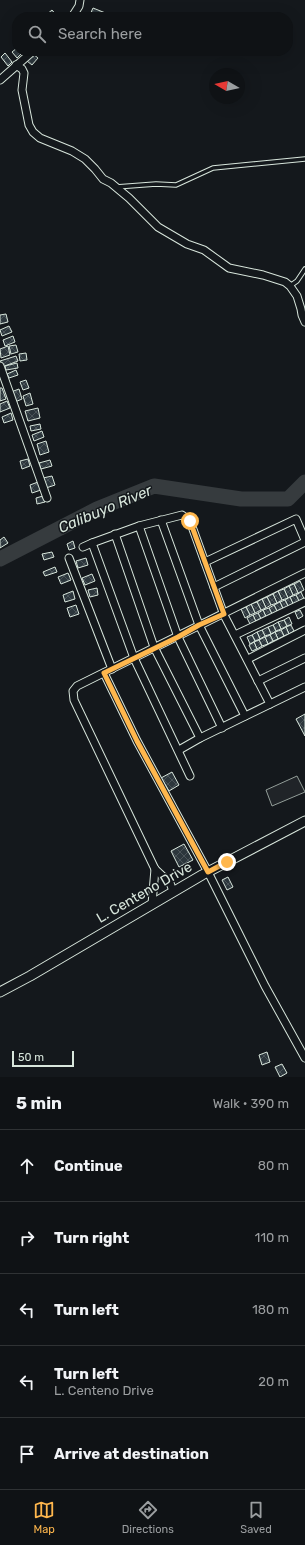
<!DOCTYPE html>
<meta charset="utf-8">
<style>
body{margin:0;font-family:Rubik,sans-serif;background:#1d2022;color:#f1f3f6}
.compass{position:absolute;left:209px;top:68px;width:36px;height:36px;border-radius:50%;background:#0f1215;box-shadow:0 4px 16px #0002;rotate:279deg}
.scale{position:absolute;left:12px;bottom:10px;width:62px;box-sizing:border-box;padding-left:4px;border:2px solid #d8e6dc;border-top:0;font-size:11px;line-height:14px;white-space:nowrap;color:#d8e6dc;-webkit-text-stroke:3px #14181c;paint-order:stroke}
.stop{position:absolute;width:12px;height:12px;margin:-9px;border:3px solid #ffb74d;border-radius:50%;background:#fff}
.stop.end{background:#ffb74d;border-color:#fff;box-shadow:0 1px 4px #0008}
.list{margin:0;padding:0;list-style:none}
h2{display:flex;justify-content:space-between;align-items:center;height:52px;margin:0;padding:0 16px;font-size:17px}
h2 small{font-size:13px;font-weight:400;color:#9b9ea0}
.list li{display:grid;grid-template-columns:26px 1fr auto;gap:12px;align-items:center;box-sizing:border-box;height:72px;padding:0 16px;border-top:1px solid #2f3234}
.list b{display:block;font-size:15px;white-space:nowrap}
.list p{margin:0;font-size:13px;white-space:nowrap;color:#9b9ea0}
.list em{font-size:13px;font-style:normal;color:#9b9ea0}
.icon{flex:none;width:22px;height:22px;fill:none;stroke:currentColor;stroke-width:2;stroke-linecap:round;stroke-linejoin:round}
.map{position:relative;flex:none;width:305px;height:1077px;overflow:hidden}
.search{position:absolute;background:#0f1215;box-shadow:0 4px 16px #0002;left:12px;right:12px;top:12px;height:44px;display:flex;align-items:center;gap:10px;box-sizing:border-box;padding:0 14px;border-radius:16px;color:#9b9ea0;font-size:15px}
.sheet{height:412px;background:#0f1215}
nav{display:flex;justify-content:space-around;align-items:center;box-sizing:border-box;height:56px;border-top:1px solid #2f3234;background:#0f1215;font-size:11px;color:#9b9ea0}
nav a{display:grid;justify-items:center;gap:2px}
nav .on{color:#ffb74d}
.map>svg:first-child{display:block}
</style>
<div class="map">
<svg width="305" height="1077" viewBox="0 0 305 1077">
<defs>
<pattern id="building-cross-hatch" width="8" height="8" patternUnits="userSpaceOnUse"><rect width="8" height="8" fill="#2c363c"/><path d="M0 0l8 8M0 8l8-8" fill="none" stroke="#4a5358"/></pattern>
</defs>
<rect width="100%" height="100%" fill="#14181c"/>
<polygon fill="#202428" stroke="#939e99" points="297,776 305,792 272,806 266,790"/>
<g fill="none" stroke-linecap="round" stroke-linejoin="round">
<polyline stroke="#363b3e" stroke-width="15" points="0,559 97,509 154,486 241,499 288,499 305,482"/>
</g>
<g fill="url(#building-cross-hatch)" stroke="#d8e6dc">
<polygon points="93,8 108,14 106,17 89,17"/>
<polygon points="52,10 58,17 48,17 46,15"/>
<polygon points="17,48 17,51 20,51 22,53 17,58 12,52"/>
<polygon points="5,53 12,62 8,66 1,57"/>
<polygon points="33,54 38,58 32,65 27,61"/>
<polygon points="6,314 8,322 0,324 0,315"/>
<polygon points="9,326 12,332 2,336 0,330"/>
<polygon points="13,336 15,342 5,346 3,340"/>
<polygon points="16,345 18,352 11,354 9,346"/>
<polygon points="8,346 10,355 1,358 0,349"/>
<polygon points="26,353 27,360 20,361 19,354"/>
<polygon points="16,356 18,361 2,367 0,361"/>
<polygon points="17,363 18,368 6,370 5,366"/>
<polygon points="16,370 18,375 9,378 7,374"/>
<polygon points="26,380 29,388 23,390 20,382"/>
<polygon points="0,388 2,388 6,399 0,401"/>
<polygon points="19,389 22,399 15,402 11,392"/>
<polygon points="30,393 33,404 26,406 23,396"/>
<polygon points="7,401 10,408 0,412 0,404"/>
<polygon points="38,408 40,418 28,421 25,411"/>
<polygon points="11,413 13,420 4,423 2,417"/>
<polygon points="40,424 41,429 31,431 30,426"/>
<polygon points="42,431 44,437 34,441 32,435"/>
<polygon points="46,441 49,452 40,455 37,444"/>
<polygon points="28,459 30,466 22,469 20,461"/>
<polygon points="50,460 52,466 41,469 39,463"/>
<polygon points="52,476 55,485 46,488 43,478"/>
<polygon points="38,482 41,490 32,493 30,485"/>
<polygon points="43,496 45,502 37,504 36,498"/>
<polygon points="4,537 8,543 0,548 0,540"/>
<polygon points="73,541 75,548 69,550 67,544"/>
<polygon points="52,552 54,557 44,560 42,554"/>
<polygon points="86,558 88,565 78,568 76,561"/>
<polygon points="55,567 57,572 45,576 43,572"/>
<polygon points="68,573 71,580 61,584 58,577"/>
<polygon points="92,574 95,581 85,585 82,578"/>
<polygon points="300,581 304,590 298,593 294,584"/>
<polygon points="294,584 298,593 293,595 289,586"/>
<polygon points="289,586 293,595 288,598 284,589"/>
<polygon points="97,588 98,595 90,597 88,590"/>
<polygon points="284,589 288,598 282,600 278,591"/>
<polygon points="73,591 75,599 65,602 63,595"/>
<polygon points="278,591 282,600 277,603 273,594"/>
<polygon points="301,592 305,601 300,603 296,595"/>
<polygon points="273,594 277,603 271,605 267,597"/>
<polygon points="296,595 300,603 294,606 290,597"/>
<polygon points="267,597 271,605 266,608 262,599"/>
<polygon points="290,597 294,606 289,608 285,600"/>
<polygon points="262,599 266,608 261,610 257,602"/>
<polygon points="285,600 289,608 284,611 280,602"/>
<polygon points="257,602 261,610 255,613 251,604"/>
<polygon points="280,602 284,611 278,613 274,605"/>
<polygon points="251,604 255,613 250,615 246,607"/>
<polygon points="76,605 79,614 70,617 67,608"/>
<polygon points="274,605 278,613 273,616 269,608"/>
<polygon points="246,607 250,615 245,618 241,609"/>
<polygon points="269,608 273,616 267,619 263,610"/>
<polygon points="263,610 267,619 262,621 258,613"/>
<polygon points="300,610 303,616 298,619 295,612"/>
<polygon points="258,613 262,621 257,624 253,615"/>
<polygon points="253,615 257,624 251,626 247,618"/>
<polygon points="289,617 292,624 287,626 284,620"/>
<polygon points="284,620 287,626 281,629 278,622"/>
<polygon points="278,622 281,629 276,631 273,625"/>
<polygon points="273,625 276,631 271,634 268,627"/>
<polygon points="291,625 294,631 289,634 286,627"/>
<polygon points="268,627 271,634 265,636 262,630"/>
<polygon points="286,627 289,634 284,636 281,630"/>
<polygon points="262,630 265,636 260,639 257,632"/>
<polygon points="281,630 284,636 278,639 275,632"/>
<polygon points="257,632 260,639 255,641 252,635"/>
<polygon points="275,632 278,639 273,641 270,635"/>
<polygon points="252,635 255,641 250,644 247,637"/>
<polygon points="270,635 273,641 268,644 265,637"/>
<polygon points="265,637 268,644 262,646 259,640"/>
<polygon points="259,640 262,646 257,649 254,642"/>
<polygon points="254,642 257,649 252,651 249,645"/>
<polygon points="305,714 305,736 296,719"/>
<polygon points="172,772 179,785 169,791 161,778"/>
<polygon points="184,844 193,860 179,867 171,851"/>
<polygon points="228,877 233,887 227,890 222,880"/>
<polygon points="267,1052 270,1062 262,1065 259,1055"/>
<polygon points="282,1064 287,1073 280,1077 275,1067"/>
</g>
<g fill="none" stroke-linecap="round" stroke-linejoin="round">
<defs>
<g id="service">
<polyline points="116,187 156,184 176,185 213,168 305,159"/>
<polyline points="290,286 297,281 305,269"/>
</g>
<g id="minor">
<polyline points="72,17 79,6 80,0"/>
<polyline points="16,65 22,69 24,73 22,90 29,125 33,132 40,138 72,151 85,159 95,169 103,179 111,183 129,198 158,227 187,244 204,250 229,268 263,275 285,282 290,286 297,296 301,309 302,315 305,322"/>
<polyline points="0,80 33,51"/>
<polyline points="0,366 47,498"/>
<polyline points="161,520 199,625 245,716"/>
<polyline points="139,526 178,637 222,728"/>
<polyline points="115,534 154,647 200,738"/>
<polyline points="83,547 92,543"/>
<polyline points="69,558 112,669"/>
<polyline points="205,562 296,519 305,540"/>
<polyline points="214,587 305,542"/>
<polyline points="235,635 305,602"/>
<polyline points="248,659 305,630"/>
<polyline points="104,673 137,741 208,872 265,986 305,1058"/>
<polyline points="258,681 305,658"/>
<polyline points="179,750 200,738 305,687"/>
<polyline points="190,776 134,658 92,543 139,526 182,515 190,521 224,615 270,704"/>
<polyline points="173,891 170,883 155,869 74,700 73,691 77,686 305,573"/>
<polyline points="152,904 155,869"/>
</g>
<polyline id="tertiary" points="0,992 30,976 202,875 305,821"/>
</defs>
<use href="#service" stroke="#d8e6dc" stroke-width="5.5"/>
<use href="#minor" stroke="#d8e6dc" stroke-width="9"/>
<use href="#tertiary" stroke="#d8e6dc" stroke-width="11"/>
<use href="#service" stroke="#14181c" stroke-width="3.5"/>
<use href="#minor" stroke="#14181c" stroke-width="7"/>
<use href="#tertiary" stroke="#14181c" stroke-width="9"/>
</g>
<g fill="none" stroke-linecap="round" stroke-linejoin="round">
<polyline stroke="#ffb74d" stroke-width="5" points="190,521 224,614 199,625 178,637 104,673 137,741 208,872 227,862"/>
</g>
<g text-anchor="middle" stroke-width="3" stroke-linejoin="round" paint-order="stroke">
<g font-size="14" fill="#d8e6dc" stroke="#14181c">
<text transform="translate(144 892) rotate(-30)" y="5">L. Centeno Drive</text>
</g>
<g font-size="15" font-style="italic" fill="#d8e6dc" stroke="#14181c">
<text transform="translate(105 509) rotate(-23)" y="5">Calibuyo River</text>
</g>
</g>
</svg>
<svg class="compass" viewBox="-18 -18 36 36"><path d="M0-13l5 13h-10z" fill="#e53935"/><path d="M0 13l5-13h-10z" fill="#9b9ea0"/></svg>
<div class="scale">50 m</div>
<div class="stop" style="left:190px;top:521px"></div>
<div class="stop end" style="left:227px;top:862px"></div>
<div class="search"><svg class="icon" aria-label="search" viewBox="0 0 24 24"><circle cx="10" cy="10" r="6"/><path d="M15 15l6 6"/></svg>Search here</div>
</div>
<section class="sheet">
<h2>5 min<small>Walk · 390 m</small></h2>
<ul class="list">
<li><svg class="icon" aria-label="ahead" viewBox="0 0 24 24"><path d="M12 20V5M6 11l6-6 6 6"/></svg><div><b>Continue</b></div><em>80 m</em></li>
<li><svg class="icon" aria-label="right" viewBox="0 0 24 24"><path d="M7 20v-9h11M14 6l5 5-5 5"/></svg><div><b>Turn right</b></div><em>110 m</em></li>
<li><svg class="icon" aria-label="left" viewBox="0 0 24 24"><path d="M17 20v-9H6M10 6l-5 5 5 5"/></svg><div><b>Turn left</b></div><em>180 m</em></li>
<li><svg class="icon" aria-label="left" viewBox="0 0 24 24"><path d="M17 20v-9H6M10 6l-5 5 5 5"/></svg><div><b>Turn left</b><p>L. Centeno Drive</p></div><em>20 m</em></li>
<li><svg class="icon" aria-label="arrive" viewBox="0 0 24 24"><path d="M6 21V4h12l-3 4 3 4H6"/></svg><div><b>Arrive at destination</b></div></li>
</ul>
</section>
<nav>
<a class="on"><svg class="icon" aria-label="map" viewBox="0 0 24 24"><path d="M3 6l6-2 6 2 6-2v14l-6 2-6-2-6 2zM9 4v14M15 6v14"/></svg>Map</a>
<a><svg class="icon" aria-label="directions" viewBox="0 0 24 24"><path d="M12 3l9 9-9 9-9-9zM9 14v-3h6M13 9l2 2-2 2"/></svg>Directions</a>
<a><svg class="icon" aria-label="saved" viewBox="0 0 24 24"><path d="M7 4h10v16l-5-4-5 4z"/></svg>Saved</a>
</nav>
